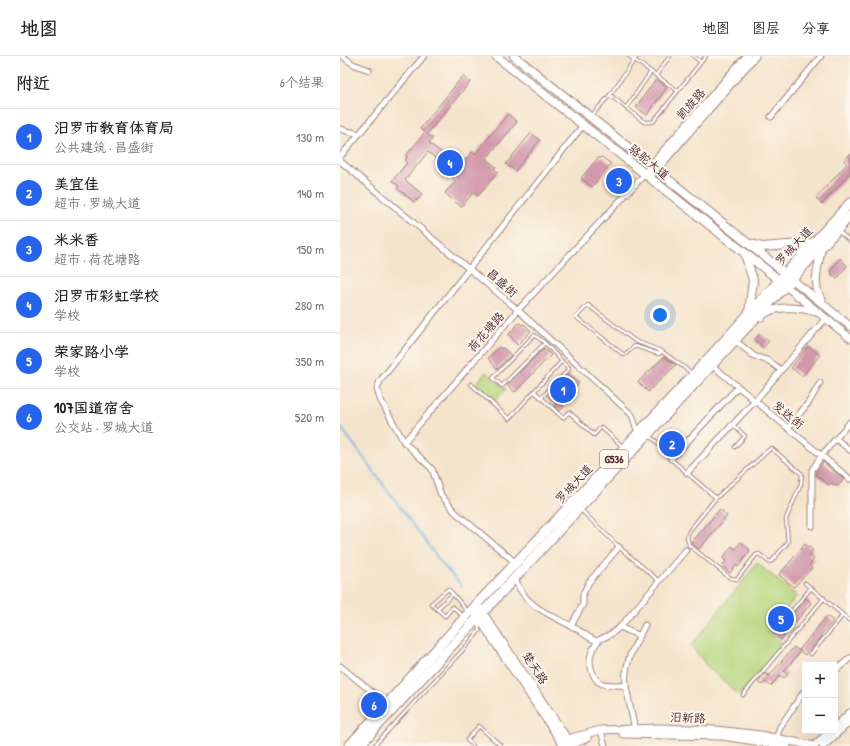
<!DOCTYPE html>
<html lang="zh">
<meta charset="utf-8">
<style>
body{margin:0;font-family:"Patrick Hand","LXGW WenKai TC",sans-serif;background:#f6f6f6;color:#202124}
.controls{position:absolute;right:12px;bottom:12px;display:grid;overflow:hidden;border-radius:4px;box-shadow:0 4px 16px #0002}
.controls button{width:36px;height:36px;display:grid;place-items:center;padding:0;border:0;border-bottom:1px solid #e0e0e0;background:#fff;color:#202124;font:20px sans-serif}
.you{position:absolute;left:320px;top:259px;width:14px;height:14px;margin:-10px;border:3px solid #fff;border-radius:50%;background:#1a73e8;box-shadow:0 0 0 6px #1a73e833}
.badge{display:grid;place-items:center;width:26px;height:26px;border-radius:50%;background:#2563eb;color:#fff;font-size:13px;font-weight:700}
.pin{position:absolute;translate:-50% -50%;border:2px solid #fff;box-shadow:0 1px 4px #0006}
.list{margin:0;padding:0;list-style:none}
h2{display:flex;justify-content:space-between;align-items:center;height:52px;margin:0;padding:0 16px;font-size:17px}
h2 small{font-size:13px;font-weight:400;color:#757577}
.list li{display:grid;grid-template-columns:26px 1fr auto;gap:12px;align-items:center;box-sizing:border-box;height:56px;padding:0 16px;border-top:1px solid #e0e0e0}
.list b{display:block;font-size:15px;white-space:nowrap}
.list p{margin:0;font-size:13px;white-space:nowrap;color:#757577}
.list em{font-size:13px;font-style:normal;color:#757577}
.map{position:relative;flex:none;width:510px;height:690px;overflow:hidden}
header{display:flex;align-items:center;gap:24px;box-sizing:border-box;height:56px;padding:0 20px;background:#fff;border-bottom:1px solid #e0e0e0}
header strong{font-size:19px}
nav{display:flex;gap:22px;margin-inline-start:auto;font-size:14px}
main{display:flex}
aside{flex:1;background:#fff}
.map>svg:first-child{display:block}
</style>
<header>
<strong>地图</strong>
<nav><a>地图</a><a>图层</a><a>分享</a></nav>
</header>
<main>
<aside>
<h2>附近<small>6个结果</small></h2>
<ul class="list">
<li><span class="badge">1</span><div><b>汨罗市教育体育局</b><p>公共建筑 · 昌盛街</p></div><em>130 m</em></li>
<li><span class="badge">2</span><div><b>美宜佳</b><p>超市 · 罗城大道</p></div><em>140 m</em></li>
<li><span class="badge">3</span><div><b>米米香</b><p>超市 · 荷花塘路</p></div><em>150 m</em></li>
<li><span class="badge">4</span><div><b>汨罗市彩虹学校</b><p>学校</p></div><em>280 m</em></li>
<li><span class="badge">5</span><div><b>荣家路小学</b><p>学校</p></div><em>350 m</em></li>
<li><span class="badge">6</span><div><b>107国道宿舍</b><p>公交站 · 罗城大道</p></div><em>520 m</em></li>
</ul>
</aside>
<div class="map">
<svg width="510" height="690" viewBox="0 0 510 690">
<rect width="100%" height="100%" fill="#fbf7ec"/>
<filter id="ink" filterUnits="userSpaceOnUse"><feTurbulence type="fractalNoise" baseFrequency=".025" numOctaves="2"/><feDisplacementMap in="SourceGraphic" scale="8" xChannelSelector="R" yChannelSelector="G"/><feConvolveMatrix kernelMatrix="1 2 1 2 8 2 1 2 1" color-interpolation-filters="sRGB"/></filter>
<filter id="wash" filterUnits="userSpaceOnUse"><feTurbulence type="fractalNoise" baseFrequency=".012" numOctaves="4" result="noise"/><feDisplacementMap in="SourceGraphic" scale="16" xChannelSelector="R" yChannelSelector="G"/><feGaussianBlur stdDeviation="0.9" result="paint"/><feColorMatrix in="noise" values="0 0 0 0 0 0 0 0 0 0 0 0 0 0 0 0 0 1.4 0 .05"/><feComposite in="paint" operator="in"/></filter>
<g filter="url(#wash)">
<rect width="100%" height="100%" fill="#f5e4cc"/>
<g fill="#b6d57c" stroke="#807a54">
<polygon points="146,316 166,333 155,345 136,328"/>
<polygon points="417,507 457,540 428,575 442,588 399,639 367,610 351,590"/>
</g>
<g fill="none" stroke-linecap="round" stroke-linejoin="round">
<polyline stroke="#6eb5e5" stroke-width="2" points="0,370 103,509 122,530"/>
</g>
<g id="blocks">
<g fill="#d299ac">
<polygon points="123,20 130,26 87,78 93,82 89,87 102,97 100,99 103,101 99,105 88,96 65,124 82,138 77,145 76,143 74,146 57,132 59,130 52,125 67,107 65,105 67,102 66,100 85,76 80,73"/>
<polygon points="316,23 327,31 307,59 296,51"/>
<polygon points="168,58 177,66 146,103 156,111 154,113 158,116 138,140 133,137 121,151 105,137 116,125 112,121 132,96 135,98"/>
<polygon points="191,77 200,84 175,115 166,108"/>
<polygon points="510,98 510,117 482,148 476,142 507,108 504,105"/>
<polygon points="262,101 271,108 252,131 241,122 258,102"/>
<polygon points="500,202 507,210 497,223 492,219 491,214"/>
<polygon points="179,267 182,269 184,268 191,275 177,289 169,278"/>
<polygon points="420,278 429,285 423,292 414,284"/>
<polygon points="468,290 480,299 462,320 451,312"/>
<polygon points="159,291 161,293 163,292 171,299 157,313 148,302"/>
<polygon points="204,292 211,299 175,336 167,329"/>
<polygon points="324,301 336,309 308,336 298,326"/>
<polygon points="228,318 239,327 221,347 224,351 220,355 214,350 216,348 208,341"/>
<polygon points="483,406 504,423 498,430 491,427 489,429 476,419 476,416"/>
<polygon points="380,453 387,460 359,493 351,487"/>
<polygon points="401,486 410,494 398,511 396,509 390,517 382,510 386,505 383,502 392,490 395,493"/>
<polygon points="465,488 473,494 469,499 474,503 469,509 472,512 454,531 439,519"/>
<polygon points="466,542 471,547 441,584 435,579"/>
<polygon points="487,560 493,565 480,580 482,581 465,599 459,594"/>
<polygon points="454,591 460,596 444,615 448,618 444,622 440,619 431,630 426,626 421,629 418,626 425,617 429,620"/>
</g>
</g>
</g>
<g filter="url(#ink)">
<use href="#blocks" fill-opacity="0" stroke="#a0827c" stroke-width="1"/>
<g fill="none" stroke-linecap="round" stroke-linejoin="round">
<defs>
<g id="lane">
<polyline points="289,0 338,35"/>
<polyline points="353,0 361,6"/>
<polyline points="316,19 330,0"/>
<polyline points="270,39 297,0"/>
<polyline points="286,52 311,16"/>
<polyline points="252,59 270,39 304,66 313,66 366,0"/>
<polyline points="498,175 510,185"/>
<polyline points="321,295 319,298 295,290 284,299 236,261 248,249 295,285 321,295 352,317"/>
<polyline points="131,328 169,363 221,306"/>
<polyline points="194,335 223,362 229,356 254,379 261,371 282,390"/>
<polyline points="201,342 229,313 205,287 194,279 153,322 162,330 205,287"/>
<polyline points="393,369 405,380 395,391"/>
<polyline points="309,381 315,384 331,403 376,442"/>
<polygon points="431,392 462,418 461,428 446,463 448,486 432,505 429,506 419,498 416,499 397,523 390,522 349,489 347,481 349,475 376,442"/>
<polyline points="240,453 279,491 319,525"/>
<polyline points="465,527 510,565"/>
<polyline points="97,553 91,548 108,533 113,538"/>
<polyline points="123,560 113,551 105,560 97,553 113,538 127,555"/>
<polyline points="434,576 471,532"/>
<polyline points="471,598 503,559"/>
<polyline points="403,639 484,542"/>
<polyline points="34,690 131,585 139,575 138,565"/>
<polyline points="133,690 127,684 139,670 161,690"/>
</g>
<g id="street">
<polyline points="2,0 13,8 29,14"/>
<polyline points="431,61 481,0"/>
<polyline points="0,73 19,78"/>
<polyline points="0,101 84,0"/>
<polyline points="0,105 178,254 292,359 298,377"/>
<polyline points="397,286 414,300 429,305 441,314"/>
<polyline points="374,311 510,423"/>
<polyline points="448,372 469,346 480,327"/>
<polyline points="496,383 510,394"/>
<polyline points="64,386 178,254 305,118 310,109"/>
<polyline points="331,403 398,331"/>
<polyline points="347,417 415,345 486,262"/>
<polyline points="472,470 472,414 482,399 510,366"/>
<polyline points="176,507 115,456 101,439 92,413 64,386 40,343 37,333 40,325 244,68"/>
<path d="M175,522C184,551 210,558 233,571C242,575 247,582 257,585L271,578L280,571L346,494"/>
<polyline points="231,570 243,548 243,538 249,526 279,491"/>
<polyline points="280,571 300,580"/>
<path d="M259,584C256,588 252,593 251,598C248,607 253,626 263,628C271,630 278,627 286,631L295,674"/>
<polyline points="0,610 48,649"/>
<polyline points="495,615 510,602"/>
<path d="M286,631C283,607 294,591 305,569"/>
<polyline points="261,674 265,690"/>
<polyline points="436,683 440,671 465,634"/>
</g>
<g id="secondary">
<polyline points="310,109 316,104 407,0"/>
<polyline points="305,118 318,115 322,107 415,0"/>
<polyline points="448,220 510,270"/>
<polyline points="447,231 510,282"/>
<path d="M482,244C471,229 479,207 482,190"/>
<path d="M421,261C435,247 463,252 480,257"/>
<polyline points="137,548 230,687"/>
<polyline points="136,558 224,690"/>
<polyline points="495,671 510,657"/>
<polyline points="283,678 382,680 447,690"/>
<polyline points="220,685 261,674 321,672 376,674 420,679 475,690"/>
<polyline points="229,690 247,682"/>
<polyline points="474,690 490,675"/>
<polyline points="483,690 510,665"/>
</g>
<g id="primary">
<polyline points="156,0 444,228"/>
<polyline points="174,0 445,217"/>
<polyline points="412,188 422,191 473,187"/>
<polyline points="405,198 413,224 409,257"/>
</g>
<g id="highway">
<polyline points="9,690 137,548 354,318 510,147"/>
<polyline points="19,690 510,160"/>
</g>
</defs>
<use href="#lane" stroke="#a0827c" stroke-width="4.5"/>
<use href="#street" stroke="#a0827c" stroke-width="7"/>
<use href="#secondary" stroke="#a0827c" stroke-width="9"/>
<use href="#primary" stroke="#a0827c" stroke-width="10"/>
<use href="#highway" stroke="#a0827c" stroke-width="11"/>
<use href="#lane" stroke="#fff" stroke-width="2.5"/>
<use href="#street" stroke="#fff" stroke-width="5"/>
<use href="#secondary" stroke="#fff" stroke-width="7"/>
<use href="#primary" stroke="#fff" stroke-width="8"/>
<use href="#highway" stroke="#fff" stroke-width="9"/>
</g>
</g>
<g text-anchor="middle" stroke-width="4" stroke-linejoin="round" paint-order="stroke">
<rect fill="#fbf7ec" stroke="#7f6065" stroke-width="1" x="260" y="394" width="28" height="18" rx="3"/>
<g font-size="11" font-weight="bold" fill="#4a1f2b">
<text x="274" y="407">G536</text>
</g>
<g font-size="12" fill="#4a1f2b" stroke="#fbf7ec">
<text transform="translate(351 48) rotate(-49)" y="4">凯旋路</text>
<text transform="translate(309 106) rotate(39)" y="4">骆驼大道</text>
<text transform="translate(454 190) rotate(-47)" y="4">罗城大道</text>
<text transform="translate(162 227) rotate(41)" y="4">昌盛街</text>
<text transform="translate(146 276) rotate(-49)" y="4">荷花塘路</text>
<text transform="translate(448 359) rotate(39)" y="4">发达街</text>
<text transform="translate(234 428) rotate(-47)" y="4">罗城大道</text>
<text transform="translate(195 612) rotate(57)" y="4">楚天路</text>
<text transform="translate(348 662) rotate(2)" y="4">汨新路</text>
</g>
</g>
</svg>
<div class="controls">
<button>+</button>
<button>−</button>
</div>
<div class="you"></div>
<div class="pin badge" style="left:223px;top:334px">1</div>
<div class="pin badge" style="left:332px;top:388px">2</div>
<div class="pin badge" style="left:279px;top:125px">3</div>
<div class="pin badge" style="left:110px;top:107px">4</div>
<div class="pin badge" style="left:441px;top:563px">5</div>
<div class="pin badge" style="left:34px;top:649px">6</div>
</div>
</main>
